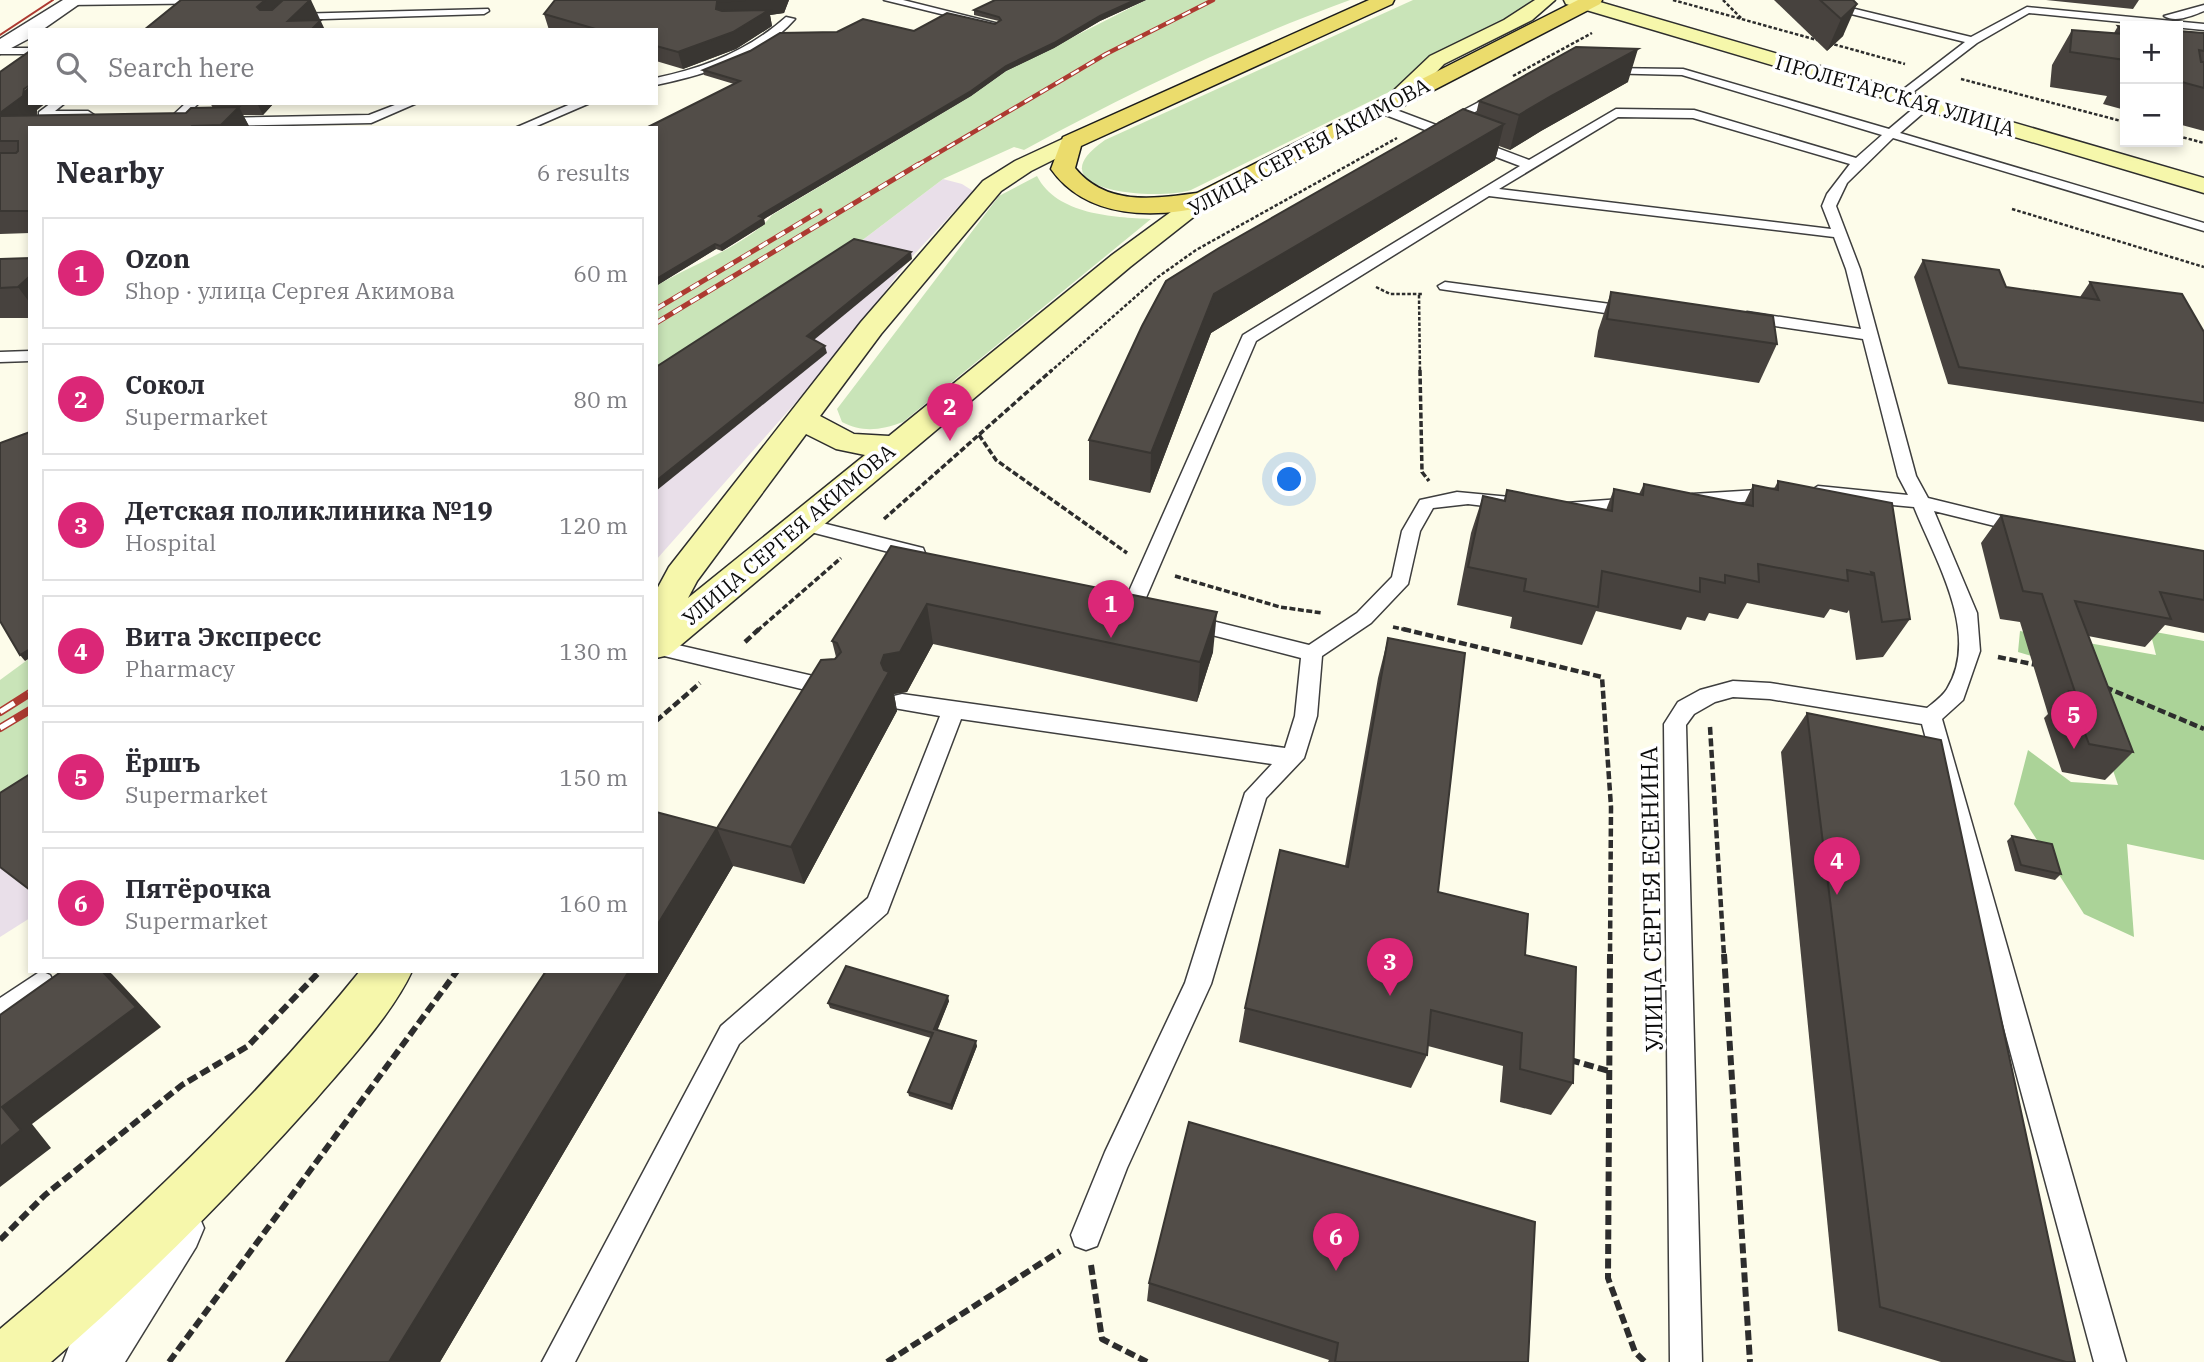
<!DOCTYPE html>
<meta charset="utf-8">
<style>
body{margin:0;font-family:"IBM Plex Serif",serif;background:#f7f7f7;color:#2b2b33}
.controls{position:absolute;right:21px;top:21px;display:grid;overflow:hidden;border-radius:0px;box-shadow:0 4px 10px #0003}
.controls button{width:63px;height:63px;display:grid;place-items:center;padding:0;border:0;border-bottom:2px solid #e1e1e2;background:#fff;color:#2b2b33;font:35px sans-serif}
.you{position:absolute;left:1290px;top:480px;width:24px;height:24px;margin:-18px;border:5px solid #fff;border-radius:50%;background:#1a73e8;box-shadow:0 0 0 10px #1a73e833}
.badge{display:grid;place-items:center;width:46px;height:46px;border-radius:50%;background:#db2777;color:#fff;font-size:23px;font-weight:700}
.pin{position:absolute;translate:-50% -58px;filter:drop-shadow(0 2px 4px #0008)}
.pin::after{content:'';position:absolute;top:37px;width:24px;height:21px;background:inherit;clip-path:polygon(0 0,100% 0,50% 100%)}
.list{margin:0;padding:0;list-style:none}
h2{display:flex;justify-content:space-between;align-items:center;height:91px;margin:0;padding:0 28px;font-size:30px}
h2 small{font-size:23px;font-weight:400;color:#7c7c81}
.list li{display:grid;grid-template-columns:46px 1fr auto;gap:21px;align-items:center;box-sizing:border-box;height:112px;margin:0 14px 14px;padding:0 14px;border:2px solid #e1e1e2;border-radius:0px}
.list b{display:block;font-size:26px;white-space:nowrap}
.list p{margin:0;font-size:23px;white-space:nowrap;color:#7c7c81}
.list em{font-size:23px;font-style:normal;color:#7c7c81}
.icon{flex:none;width:38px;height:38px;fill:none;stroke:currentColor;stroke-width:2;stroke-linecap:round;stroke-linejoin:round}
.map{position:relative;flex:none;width:2204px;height:1362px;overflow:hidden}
.search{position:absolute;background:#fff;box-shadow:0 4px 10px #0003;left:28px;top:28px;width:630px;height:77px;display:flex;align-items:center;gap:18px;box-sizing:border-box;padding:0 24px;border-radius:0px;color:#7c7c81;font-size:26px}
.panel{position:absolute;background:#fff;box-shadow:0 4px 10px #0003;left:28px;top:126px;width:630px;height:847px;border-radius:0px}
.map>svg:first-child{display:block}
</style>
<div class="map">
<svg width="2204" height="1362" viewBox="0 0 2204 1362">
<rect width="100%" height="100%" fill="#fdfcea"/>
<g fill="#e9dfe9">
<polygon points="943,179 962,184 973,191 910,259 828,366 656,560 656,377 848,251"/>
<polygon points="30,787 30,918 0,937 0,806"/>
</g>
<g fill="#c9e4b8">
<path d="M1146,0H1350C1238,41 1128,93 1024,150L1014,147L943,179L848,251L656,377V286C689,266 750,244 772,215L971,96L1006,71Z"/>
<path d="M1413,0H1540L1397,88L1191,190C1155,201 1031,191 1105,140Z"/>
<path d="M1037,176C1057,215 1113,217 1151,219L903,422C881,430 863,433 842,422L837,409L999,196Z"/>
<polygon points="30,658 30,787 0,806 0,680"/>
</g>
<polygon fill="#abd398" points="2020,631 2156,655 2150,631 2204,641 2204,860 2127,844 2134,937 2084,914 2014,804 2028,750 2071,782 2118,785 2079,670 2018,652"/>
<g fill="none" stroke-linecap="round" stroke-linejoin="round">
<defs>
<g id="lane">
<polygon points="71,0 236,0 231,3 67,5 66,3"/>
<polygon points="884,0 903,0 999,24 994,27"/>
<polygon points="1831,0 1842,0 1851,8 1971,37 2027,7 2204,24 2204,30 2029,13 1977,43 1900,102 1896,101 1896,95 1965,42 1843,12"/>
<path d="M2204,5V11C2192,16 2175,23 2164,16Z"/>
<polygon points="488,9 489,11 484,14 292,20 287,17 292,14"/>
<path d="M786,17L795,19C761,58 705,75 656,85V78C705,68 749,50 786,17Z"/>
<rect x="0" y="48" width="30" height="6"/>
<path d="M1604,68L1683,69L1889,129L1921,102H1929V108L1900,133L2204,223V231L1893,138L1847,183L1836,206L1860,269L1916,476L1928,498L2030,523L2032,527L2030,531L2023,533L1934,511L1977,613L1980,651L1963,700L1942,719L2126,1362H2094L1922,724L1770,699L1733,697L1715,702L1694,714L1686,725L1702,1362H1670L1664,724L1678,702L1700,690L1733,681L1770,683L1927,708C1933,703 1943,696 1947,689C1981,634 1935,560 1914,507L1818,498L1809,492L1818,486L1908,495L1898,476L1863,339L1747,322L1739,317L1747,312L1861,329L1846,269L1834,237L1489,196L1256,341L1142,607L1139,612H1125L1122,607L1243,335L1520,166L1375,111V105H1383L1529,160L1616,109L1694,110L1856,158L1882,135L1682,75L1600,73L1598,71ZM1618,117L1693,118L1850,164L1827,194L1822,206L1831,229L1499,189Z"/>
<polygon points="1500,91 1510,93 1449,126 1439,123"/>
<polygon points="51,103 65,103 55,111 88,111 94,115 88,119 39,118 39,112"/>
<polygon points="186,103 199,103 173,128 159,128"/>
<polygon points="400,103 417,103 371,123 218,126 212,122 218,118 369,115"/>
<polygon points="573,103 590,103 532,128 515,128"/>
<polygon points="1445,282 1633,307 1641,312 1633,317 1440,289 1438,286"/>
<polygon points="30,351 30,361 0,362 0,352"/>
<polygon points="1775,489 1781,491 1784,495 1781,499 1692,506 1683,500 1692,494"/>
<polygon points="1457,492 1510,497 1519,503 1510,509 1468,504 1433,508 1420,531 1408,584 1371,623 1322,656 1317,716 1304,758 1266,798 1211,984 1127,1168 1097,1246 1086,1250 1075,1246 1071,1235 1105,1152 1185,983 1245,793 1272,764 961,719 887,913 739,1044 575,1362 542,1362 721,1026 868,898 940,716 894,708 891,702 894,696 902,694 1285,748 1295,716 1301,658 1181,627 1178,622 1181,617 1188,615 1309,645 1357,613 1392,577 1402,531 1420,500"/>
<polygon points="1635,498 1641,500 1644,504 1641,508 1566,515 1557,509 1566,503"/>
<polygon points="802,518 923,548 925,553 923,558 916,559 795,528 793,524 795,520"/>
<polygon points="656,640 835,681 842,683 846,689 842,695 835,697 656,654"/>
<path d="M41,971L50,975L54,983C46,1000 18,1018 0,1025V998Z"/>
</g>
<g id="street">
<polygon points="63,0 85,0 42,30 30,30 30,38 0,54 0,39"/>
<polygon points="177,1201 196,1209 204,1228 196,1247 125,1362 63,1362 71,1341 158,1209"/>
</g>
<g id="secondary">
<polygon points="1535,0 1555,0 1532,20 1444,64 1407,103 1391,103 1388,98 1391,93 1430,56 1504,20"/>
<polygon points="1564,0 1593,0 2204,178 2204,193 1566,4"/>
<path d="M1071,135L1079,137L1082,142L1079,147L1031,171L1001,191L881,334L820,416L854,434L889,436L1112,255L1194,195L1203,193L1212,195L1215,200L1130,267L669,655L656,658V591L669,567L861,322L983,181L1015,161ZM806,434L836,449L865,455L688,598L697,581Z"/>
<path d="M360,971H412C393,1013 347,1063 316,1099C233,1192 145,1281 51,1362H0V1329C130,1221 253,1103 360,971Z"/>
</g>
<path id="primary" d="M1369,0H1394L1392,4L1081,146L1075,168C1106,206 1153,199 1197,193L1578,0H1602L1600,4L1212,205C1156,219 1087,220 1051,169L1063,137Z"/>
</defs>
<use href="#lane" stroke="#3e3e3e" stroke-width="3"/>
<use href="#street" stroke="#3e3e3e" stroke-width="3"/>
<use href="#secondary" stroke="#2d2d2d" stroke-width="3"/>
<use href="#primary" stroke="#1c1c1c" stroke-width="3"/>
<g stroke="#2d2d2d" stroke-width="2.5" stroke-dasharray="3.5 2" stroke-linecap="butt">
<polyline points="1673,0 1817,40"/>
<polyline points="1723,0 1741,18"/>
<polyline points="1829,43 1905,64"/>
<polyline points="1513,76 1592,33"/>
<polyline points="1961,79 2125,122"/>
<polyline points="2178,136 2204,143"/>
<polyline points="2012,209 2204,267"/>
<polyline points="1376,287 1390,294 1422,294"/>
<polyline points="1419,295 1420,372"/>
<polyline points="1050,372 1158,277 1196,250 1397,138"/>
</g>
<g stroke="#2d2d2d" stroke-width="3.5" stroke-dasharray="6 2.5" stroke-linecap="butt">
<polyline points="1420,370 1422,472 1429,481"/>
<polyline points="979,435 996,460 1127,553"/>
<polyline points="884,519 1052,370"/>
<polyline points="1175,576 1280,607 1322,613"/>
<polyline points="1393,627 1411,631"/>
<polyline points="757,631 841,558"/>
</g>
<g stroke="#2d2d2d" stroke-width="4.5" stroke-dasharray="8 3.5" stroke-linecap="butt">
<polyline points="1403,629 1602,677 1611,807 1610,956"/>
<polyline points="745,642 759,629"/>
<polyline points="1998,657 2037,665"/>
<polyline points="2105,687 2204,729"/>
<polyline points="656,721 700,683"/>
<polyline points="1710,727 1724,956"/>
</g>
<g stroke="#2d2d2d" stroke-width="6" stroke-dasharray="10 4.5" stroke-linecap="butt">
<polyline points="1610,954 1608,1278 1635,1352 1645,1362"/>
<polyline points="1724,954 1750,1362"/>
<polyline points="1570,1060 1609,1071"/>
<polyline points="0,1240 45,1195 182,1085 248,1046 320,971"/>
<polyline points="1091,1265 1102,1339 1147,1362"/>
<polyline points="169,1362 457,971"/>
<polyline points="887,1362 1060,1251"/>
</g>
<use href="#lane" fill="#fff" fill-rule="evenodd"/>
<use href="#street" fill="#fff" fill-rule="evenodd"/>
<use href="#secondary" fill="#f6f7ab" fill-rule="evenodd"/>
<use href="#primary" fill="#ebdc6c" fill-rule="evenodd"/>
<polyline stroke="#ad3a31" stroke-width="2" points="0,35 53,0"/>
<defs>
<polyline id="rail-far2" points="916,166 1106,54 1213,0"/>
<g id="rail-far1">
<polyline points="656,309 820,211"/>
<polyline points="656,323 919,164"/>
</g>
<g id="rail">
<polyline points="0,712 30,693"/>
<polyline points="0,728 30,710"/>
</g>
</defs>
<use href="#rail-far2" stroke="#ad3a31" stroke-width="4.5"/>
<use href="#rail-far1" stroke="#ad3a31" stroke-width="5"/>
<use href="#rail" stroke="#ad3a31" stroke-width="8"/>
<use href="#rail-far2" stroke="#fff" stroke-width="2.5" stroke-dasharray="9" stroke-linecap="butt"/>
<use href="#rail-far1" stroke="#fff" stroke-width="3.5" stroke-dasharray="10" stroke-linecap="butt"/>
<use href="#rail" stroke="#fff" stroke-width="5" stroke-dasharray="17" stroke-linecap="butt"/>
</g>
<g fill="#47423e">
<polygon points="555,0 789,0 784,13 770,15 772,26 736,49 683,69 656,61 656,30 549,30 544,14"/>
<polygon points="995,0 1146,0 1100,21 1054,48 1006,71 971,96 764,219 765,224 722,251 716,249 656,286 656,128 734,84 704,75 703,70 914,31 995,24 999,21 974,15 974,10"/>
<polygon points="1774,0 1853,0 1843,36 1827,51"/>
<polygon points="2046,0 2139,0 2133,9"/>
<polygon points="2118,26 2125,27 2125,110 2103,104 2107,96 2050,87 2052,65 2072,30 2114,33"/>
<polygon points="2178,31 2204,33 2204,131 2178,124"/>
<polygon points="0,72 37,110 37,115 186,113 213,108 210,103 274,103 263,115 243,115 250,128 30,128 30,233 0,234"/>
<polygon points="1628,82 1541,131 1510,150 1499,146 1495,160 1211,333 1150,493 1089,480 1089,440 1142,326 1476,114 1479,101"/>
<polygon points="30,258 30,318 0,318 0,259"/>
<polygon points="1923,260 2006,287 2080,297 2090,282 2204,332 2204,422 1948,384 1914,277"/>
<polygon points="1611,292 1777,344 1759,383 1594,357 1598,331"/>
<polygon points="1778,481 1892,503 1910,619 1883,657 1856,660 1849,610 1847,613 1830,609 1824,618 1747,603 1738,619 1709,613 1705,621 1687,617 1681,630 1596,611 1582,645 1510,628 1512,617 1457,605 1471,533 1483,496 1504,500 1507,490 1606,510 1614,489 1639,494 1644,484 1744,504 1753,485 1774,489"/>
<polygon points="2001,515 2204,551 2204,633 2165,625 2145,647 2088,636 2133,752 2105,780 2062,772 2044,718 2048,714 2020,622 2000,619 1981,543"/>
<polygon points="891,546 1213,652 1197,702 933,644 907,692 894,694 897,711 804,884 733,866 440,1362 286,1362 717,828 836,657 832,641"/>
<polygon points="1388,638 1438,892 1573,1083 1551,1115 1500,1102 1503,1066 1428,1046 1427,1055 1411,1088 1239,1042 1245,1008 1345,866 1378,678"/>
<polygon points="1807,713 2075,1362 1941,1362 1838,1331 1781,752"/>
<polygon points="2012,836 2061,874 2055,880 2015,871 2007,841"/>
<polygon points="949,1001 937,1030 977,1046 952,1110 909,1096 908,1092 931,1038 830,1008 828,1003"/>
<polygon points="1149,1283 1528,1362 1328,1362 1329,1360 1147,1301"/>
</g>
<g fill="#393632">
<polygon points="265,0 299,0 268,30 257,7"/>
<polygon points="310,0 311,0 325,30 292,30 288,21"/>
<polygon points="745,0 789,0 784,13 770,15 772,26 736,49 683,69 678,52 720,18 716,9 717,2"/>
<polygon points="1135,0 1146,0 1100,21 1054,48 1006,71 971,96 764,219 765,224 722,251 720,246 759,216 1006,66 1100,16"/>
<polygon points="1857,4 1843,36 1827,51 1841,19"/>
<polygon points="1638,49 1628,82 1541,131 1510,150 1519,115 1551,96"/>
<polygon points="30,85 30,103 46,103 37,110 36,116 0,122 0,113"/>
<polygon points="257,103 274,103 263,115"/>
<polygon points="239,107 250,128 222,128 221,125"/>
<polygon points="1504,124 1495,160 1211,333 1150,493 1151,453 1214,294"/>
<polygon points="715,244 716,249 656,286 656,279"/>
<polygon points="911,252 912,259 809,344 807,336"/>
<polygon points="30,276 30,303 18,287"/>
<polygon points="825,346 827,353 656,491 656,481"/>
<polygon points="927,604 933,644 907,692 894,694 897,711 804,884 791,847 884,655"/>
<polygon points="1217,612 1213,652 1197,702 1200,662"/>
<polygon points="30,649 30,658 25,661 20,655"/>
<polygon points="717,828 733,866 440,1362 389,1362 629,971 656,971 656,927"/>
<polygon points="102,971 108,971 112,974 161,1027 32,1124 51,1148 0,1187 0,1147 2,1107"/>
<polygon points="948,996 949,1001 936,1034 934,1029"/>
<polygon points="976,1041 977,1046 952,1110 951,1105"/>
</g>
<g fill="#524d48" stroke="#393632" stroke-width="2">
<polygon points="181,0 265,0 257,7 260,10 272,10 283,0 310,0 288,21 321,20 311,30 144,30"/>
<polygon points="555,0 745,0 717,2 716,9 722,11 769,10 733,32 678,52 656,46 656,30 599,30 544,14"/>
<polygon points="995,0 1135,0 1100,16 1054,43 1006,66 971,91 759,216 764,218 720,246 715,244 656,279 656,128 646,128 740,81 703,70 750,51 780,33 837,32 863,19 914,31 947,13 995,24 1001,20 999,17 974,10"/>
<polygon points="1820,0 1853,0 1857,4 1841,19"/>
<polygon points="2118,26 2125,27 2125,60 2070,52 2072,30 2125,34"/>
<polygon points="2178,31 2204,33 2204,51 2199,50 2201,62 2204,62 2204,88 2178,81"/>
<polygon points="1576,47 1638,49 1551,96 1519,115 1479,101"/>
<polygon points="30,51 30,85 24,89 23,96 0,113 0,72"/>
<polygon points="239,107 221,125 192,126 190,128 30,128 30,211 0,211 0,153 16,153 18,151 18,141 0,141 0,116 186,113 191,108"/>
<polygon points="1463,109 1504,124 1214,294 1151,453 1089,440 1142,326 1166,281 1219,248"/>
<polygon points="854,239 911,252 807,336 825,346 656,481 656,367"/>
<polygon points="30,258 30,276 18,287 0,288 0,259"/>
<polygon points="1923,260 1999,270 2006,287 2099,300 2090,282 2182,294 2204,332 2204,403 1959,367"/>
<polygon points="1611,292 1773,316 1777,344 1607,319"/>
<polygon points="30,432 30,649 20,655 0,621 0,443"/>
<polygon points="1778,481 1892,503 1910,619 1882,622 1874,573 1871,572 1872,575 1847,570 1848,581 1758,564 1759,582 1725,575 1725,583 1700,578 1700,592 1602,571 1598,607 1524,591 1526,579 1468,567 1483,496 1505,501 1507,490 1612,511 1614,489 1643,495 1644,484 1753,506 1753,485 1778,490"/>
<polygon points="2001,515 2204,551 2204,600 2160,592 2171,619 2075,601 2133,752 2089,744 2069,691 2075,692 2042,594 2023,591"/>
<polygon points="891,546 1217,612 1200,662 927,604 900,652 884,655 881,663 884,670 889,672 791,847 717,828 821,660 835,659 841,652 837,643 832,641"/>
<polygon points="1388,638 1465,653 1438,892 1528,914 1525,955 1576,967 1573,1083 1520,1069 1522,1033 1431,1010 1427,1055 1245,1008 1280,850 1348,867"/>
<polygon points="1807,713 1941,740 2075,1362 2066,1362 1880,1307"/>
<polygon points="30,774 30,890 0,867 0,793"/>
<polygon points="656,812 717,828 656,927"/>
<polygon points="2012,836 2052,844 2061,874 2021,865"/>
<polygon points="846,966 948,996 934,1029 976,1041 951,1105 908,1092 933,1033 828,1003"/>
<polygon points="62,971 102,971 136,1007 2,1107 21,1130 0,1147 0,1015"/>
<polygon points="546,971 629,971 389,1362 286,1362"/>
<polygon points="1189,1122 1535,1222 1528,1362 1335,1362 1338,1343 1149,1283"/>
</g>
<g text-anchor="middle" stroke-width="7" stroke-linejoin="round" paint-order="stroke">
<g font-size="21" fill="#0b0b0b" stroke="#fff">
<text transform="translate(1895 96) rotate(16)" y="7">ПРОЛЕТАРСКАЯ УЛИЦА</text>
<text transform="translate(1309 147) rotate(-28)" y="7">УЛИЦА СЕРГЕЯ АКИМОВА</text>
<text transform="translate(789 535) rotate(-40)" y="7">УЛИЦА СЕРГЕЯ АКИМОВА</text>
</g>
<g font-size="24" fill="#0b0b0b" stroke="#fff">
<text transform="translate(1652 899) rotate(-91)" y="8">УЛИЦА СЕРГЕЯ ЕСЕНИНА</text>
</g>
</g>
</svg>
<div class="controls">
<button>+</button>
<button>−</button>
</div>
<div class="you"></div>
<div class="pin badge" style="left:1111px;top:638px">1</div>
<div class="pin badge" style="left:950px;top:441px">2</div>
<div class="pin badge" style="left:1390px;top:996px">3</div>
<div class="pin badge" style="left:1837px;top:895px">4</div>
<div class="pin badge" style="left:2074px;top:749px">5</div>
<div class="pin badge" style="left:1336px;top:1271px">6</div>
<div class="search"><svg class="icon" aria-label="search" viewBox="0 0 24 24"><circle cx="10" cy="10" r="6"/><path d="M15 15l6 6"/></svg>Search here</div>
<section class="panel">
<h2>Nearby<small>6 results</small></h2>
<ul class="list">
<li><span class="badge">1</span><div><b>Ozon</b><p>Shop · улица Сергея Акимова</p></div><em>60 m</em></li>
<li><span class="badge">2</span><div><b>Сокол</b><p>Supermarket</p></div><em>80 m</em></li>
<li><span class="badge">3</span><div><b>Детская поликлиника №19</b><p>Hospital</p></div><em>120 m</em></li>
<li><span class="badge">4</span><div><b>Вита Экспресс</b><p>Pharmacy</p></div><em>130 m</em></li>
<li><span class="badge">5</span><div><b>Ёршъ</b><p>Supermarket</p></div><em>150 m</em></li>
<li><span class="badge">6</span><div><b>Пятёрочка</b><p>Supermarket</p></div><em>160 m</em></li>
</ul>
</section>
</div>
